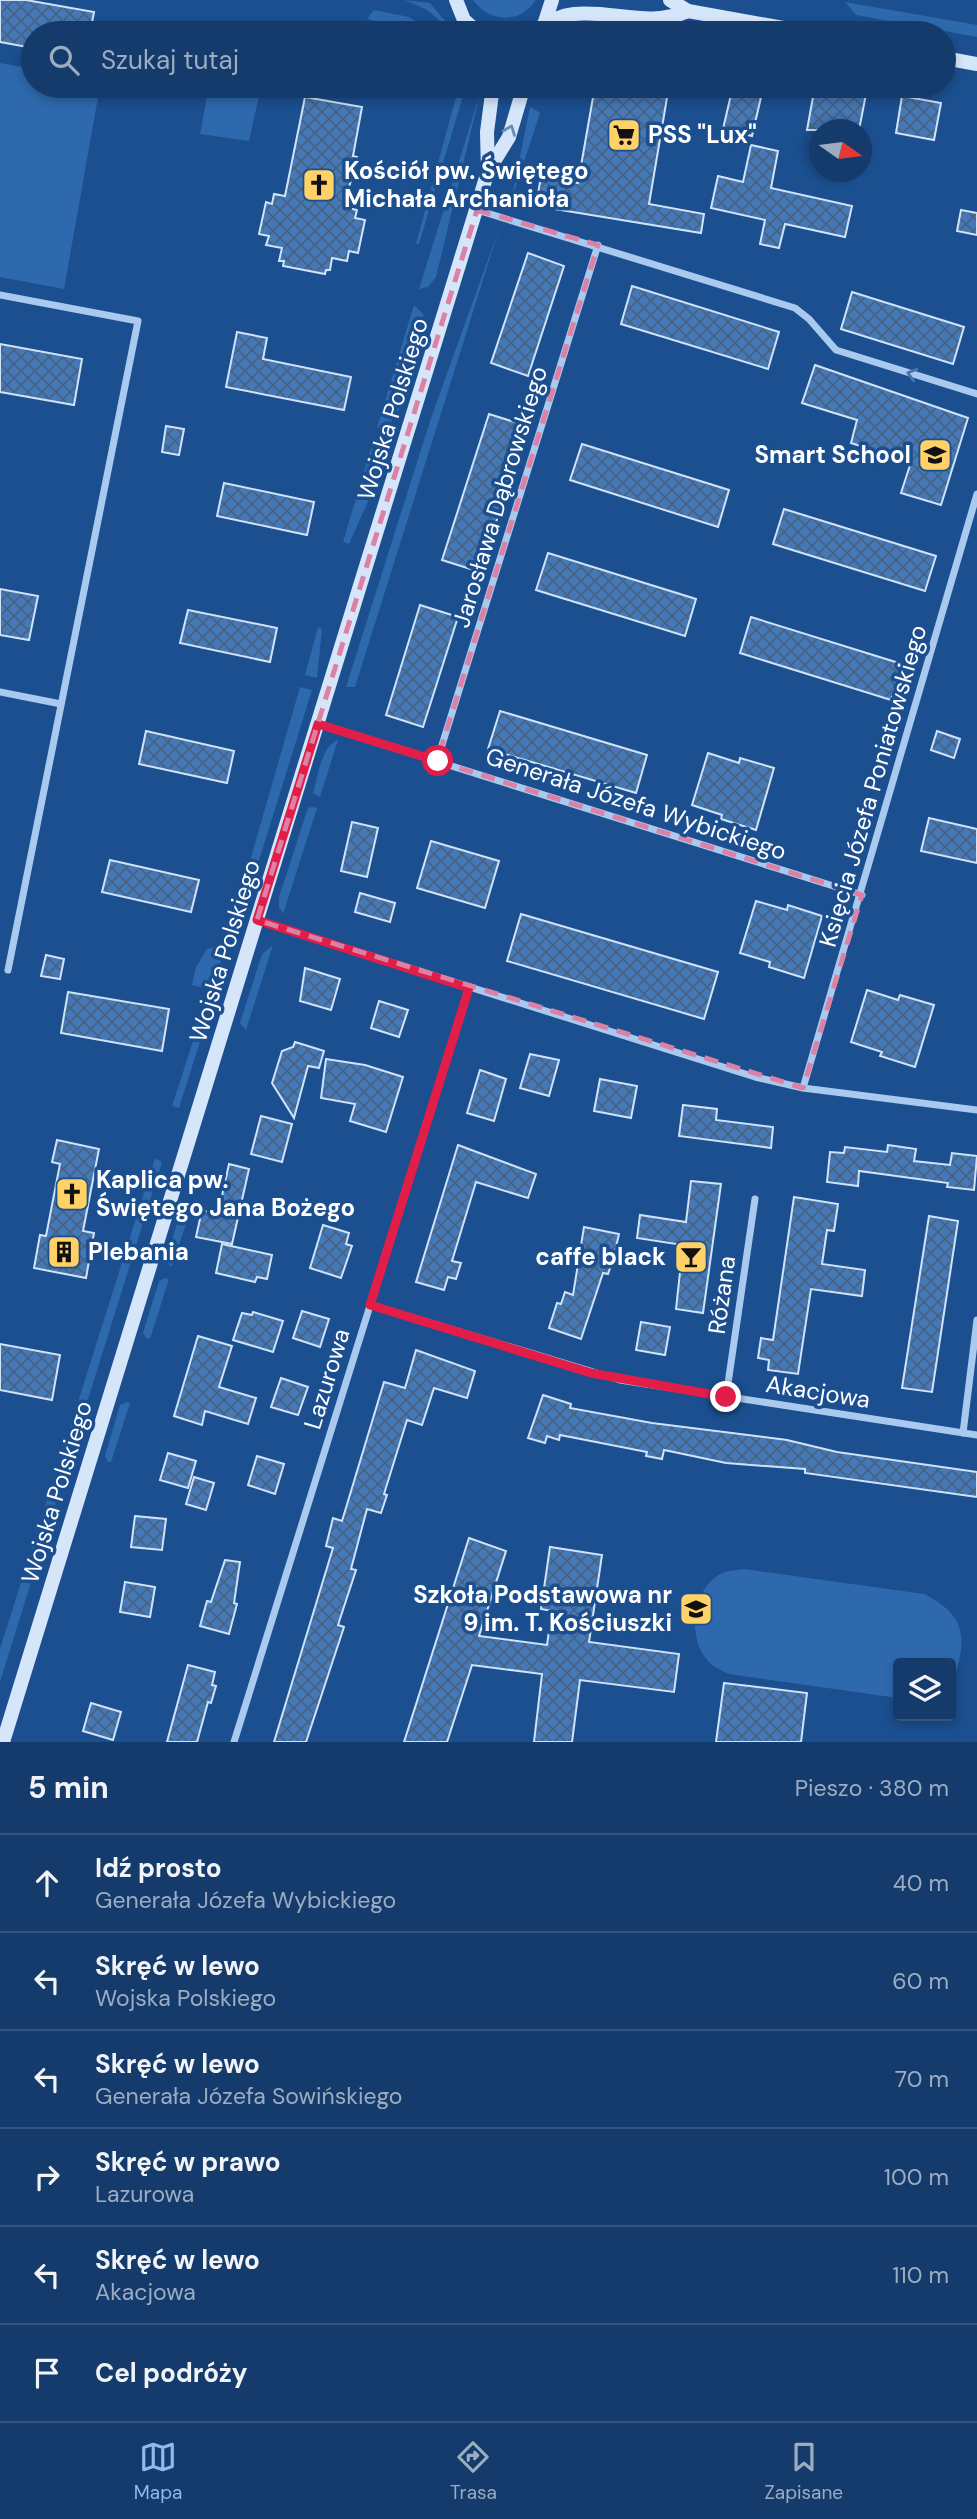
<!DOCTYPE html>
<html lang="pl">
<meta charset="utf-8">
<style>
body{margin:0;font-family:"DM Sans",sans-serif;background:#1d4271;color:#f1f3f6}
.controls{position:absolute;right:21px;bottom:21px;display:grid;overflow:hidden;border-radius:7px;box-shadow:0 4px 10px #0003}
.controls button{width:63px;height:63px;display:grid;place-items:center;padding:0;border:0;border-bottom:2px solid #33557e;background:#143b6b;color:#f1f3f6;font:35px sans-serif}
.compass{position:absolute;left:809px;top:119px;width:63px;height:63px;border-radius:50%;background:#143b6b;box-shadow:0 4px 10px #0003;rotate:104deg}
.stop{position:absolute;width:21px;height:21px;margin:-16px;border:5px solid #e11d48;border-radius:50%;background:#fff}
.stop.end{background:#e11d48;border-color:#fff;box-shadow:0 2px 7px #0008}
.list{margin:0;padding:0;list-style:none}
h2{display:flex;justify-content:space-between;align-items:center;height:91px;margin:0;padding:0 28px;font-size:30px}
h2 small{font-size:23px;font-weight:400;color:#9dadc1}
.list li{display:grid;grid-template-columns:46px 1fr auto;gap:21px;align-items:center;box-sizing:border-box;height:98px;padding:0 28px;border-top:2px solid #33557e}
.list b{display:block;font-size:26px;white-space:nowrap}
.list p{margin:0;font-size:23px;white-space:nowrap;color:#9dadc1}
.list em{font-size:23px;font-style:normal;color:#9dadc1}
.icon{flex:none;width:38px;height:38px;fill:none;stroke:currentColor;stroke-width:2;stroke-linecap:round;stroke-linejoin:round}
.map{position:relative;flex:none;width:977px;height:1742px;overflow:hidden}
.search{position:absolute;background:#143b6b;box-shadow:0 4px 10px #0003;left:21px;right:21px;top:21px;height:77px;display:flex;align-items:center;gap:18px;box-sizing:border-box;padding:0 24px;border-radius:38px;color:#9dadc1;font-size:26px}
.sheet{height:679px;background:#143b6b}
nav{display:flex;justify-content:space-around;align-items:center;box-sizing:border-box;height:98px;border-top:2px solid #33557e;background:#143b6b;font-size:19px;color:#9dadc1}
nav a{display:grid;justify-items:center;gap:4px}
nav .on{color:#90b9f0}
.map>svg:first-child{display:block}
</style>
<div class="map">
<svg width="977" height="1742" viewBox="0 0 977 1742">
<defs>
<pattern id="building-cross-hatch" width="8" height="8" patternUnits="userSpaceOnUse" patternTransform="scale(1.75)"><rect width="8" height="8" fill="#4478b7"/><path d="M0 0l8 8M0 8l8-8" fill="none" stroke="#486282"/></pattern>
</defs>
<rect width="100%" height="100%" fill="#1b4f8f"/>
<g fill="#2e69ad">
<polygon points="405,0 430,3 455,33 427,10"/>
<path d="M473,0H536C520,24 490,23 473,0Z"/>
<polygon points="845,2 977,25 977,37 856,15"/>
<polygon points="374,10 409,17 432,33 367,19"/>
<polygon points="0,63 33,69 33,86 100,86 64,289 0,277"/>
<polygon points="209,86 253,86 260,91 249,141 200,134"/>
<polygon points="459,86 466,86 419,244 416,244"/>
<polygon points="480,94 436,277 428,287 419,289"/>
<polygon points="530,107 540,113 511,201"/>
<polygon points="499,229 355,687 346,687 431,418"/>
<path d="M414,305L423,314L424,324C418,346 406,430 377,428Z"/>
<polygon points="371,448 382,456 383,468 349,544 343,542"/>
<polygon points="318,627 322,629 317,678 305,675"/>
<polygon points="300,687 312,690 243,912 230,930"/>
<path d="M338,740L320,797L313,793C318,777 321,746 338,740Z"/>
<polygon points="312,807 317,808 283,914 279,907 279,897 308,808"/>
<polygon points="273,945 246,1030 240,1023 262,954"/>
<polygon points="217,946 221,948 222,955 214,997 179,1108 172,1106 210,989 192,985 196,967 207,949"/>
<polygon points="155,1158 162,1162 0,1682 0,1649"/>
<polygon points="187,1208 191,1209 172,1266 169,1265 166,1259 181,1211"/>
<polygon points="165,1278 169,1279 150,1339 146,1338 143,1333 159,1281"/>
<polygon points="127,1402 130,1403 111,1462 108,1462 105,1456 120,1405"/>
<path d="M744,1569L924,1594C966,1615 967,1637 954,1679L951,1682V1663H898V1698L729,1674C723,1671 715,1668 710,1663C686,1640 691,1589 722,1573C728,1571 737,1570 744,1569Z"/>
</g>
<g fill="url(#building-cross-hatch)" stroke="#cfe3fa" stroke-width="2">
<polygon points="0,0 26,0 94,12 90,33 33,33 33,48 0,42"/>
<polygon points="595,86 669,86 649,204 704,214 701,233 536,206 540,182 546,178 578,183"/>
<polygon points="733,86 762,93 752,136 723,129"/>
<polygon points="815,86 867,89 859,130 807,130"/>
<polygon points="902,96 941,103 934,140 896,133"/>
<polygon points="305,97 362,107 353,156 357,157 344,207 357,210 355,218 365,220 358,253 349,251 347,261 332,258 330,270 326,270 325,274 283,266 284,261 279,261 282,248 266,245 269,236 259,234 266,202 272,204 274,194 285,196"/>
<polygon points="751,145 778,151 771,188 852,206 845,237 785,224 779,248 760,244 765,220 711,208 718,176 743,182"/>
<polygon points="961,210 977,213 977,235 957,231"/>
<polygon points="528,253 564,266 528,376 491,363"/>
<polygon points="632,286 779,332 768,369 621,324"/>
<polygon points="852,292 964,327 953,364 841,329"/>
<polygon points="237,332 267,338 263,359 351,377 344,410 226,387"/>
<polygon points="0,344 82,359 74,405 0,392"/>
<polygon points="815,365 968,418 941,505 901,493 911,462 851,443 857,420 802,403"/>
<polygon points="489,414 527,426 480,572 442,560"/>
<polygon points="166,426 184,429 179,455 162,452"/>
<polygon points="582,444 729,490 718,527 570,480"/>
<polygon points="224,483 314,502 307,535 217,516"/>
<polygon points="784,509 936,556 925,591 773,544"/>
<polygon points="548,553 696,599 685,636 536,590"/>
<polygon points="0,589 38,596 29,640 0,635"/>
<polygon points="420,605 458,617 423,727 386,715"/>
<polygon points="188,610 277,628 270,662 180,643"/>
<polygon points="751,617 902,664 891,700 740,653"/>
<polygon points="500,711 647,755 636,793 488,749"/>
<polygon points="146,731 234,751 227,783 139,764"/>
<polygon points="937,731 960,739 954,758 931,750"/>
<polygon points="708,753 739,763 740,758 774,768 756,830 721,819 722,815 692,805"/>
<polygon points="929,818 977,829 977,863 921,851"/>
<polygon points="352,822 378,828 367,877 341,871"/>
<polygon points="431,841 499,861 485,908 417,888"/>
<polygon points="110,860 199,880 191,912 102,892"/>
<polygon points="360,893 395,903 390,922 355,912"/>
<polygon points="756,901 787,910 788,905 822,916 804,978 769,967 770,962 740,953"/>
<polygon points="521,914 718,972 704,1019 507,961"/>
<polygon points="46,955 64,959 60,979 41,976"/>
<polygon points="305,968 340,979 331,1010 300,1001"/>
<polygon points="867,990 898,1000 900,995 934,1005 915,1067 880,1056 882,1052 851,1042"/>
<polygon points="68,992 169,1009 162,1051 61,1033"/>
<polygon points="379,1001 408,1010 399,1037 371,1028"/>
<polygon points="295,1042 324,1051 319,1068 308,1066 294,1118 272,1083 282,1051 293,1047"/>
<polygon points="530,1054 559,1060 549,1096 520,1088"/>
<polygon points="326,1059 365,1065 403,1077 386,1132 350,1121 355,1104 321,1098"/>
<polygon points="480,1070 506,1079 494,1121 467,1113"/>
<polygon points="600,1079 637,1086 631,1118 594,1111"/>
<polygon points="683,1105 717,1109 716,1120 773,1127 771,1148 679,1136"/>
<polygon points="261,1116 292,1124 282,1162 251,1154"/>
<polygon points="57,1140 99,1149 83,1231 94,1233 86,1278 34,1268 40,1235 46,1236 60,1164 52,1162"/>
<polygon points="458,1145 536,1174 528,1198 476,1182 452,1261 461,1263 456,1279 448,1277 444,1290 416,1282"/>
<polygon points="888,1145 916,1149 914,1161 950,1165 952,1153 977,1156 974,1190 947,1187 948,1183 859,1171 858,1186 827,1182 830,1152 844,1153 845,1147 887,1152"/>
<polygon points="229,1164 249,1169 232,1244 196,1237 202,1210 218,1214"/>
<polygon points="691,1181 721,1184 703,1313 676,1309 683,1245 637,1238 640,1215 686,1222"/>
<polygon points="794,1197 838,1204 834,1231 827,1230 822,1264 865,1270 862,1296 811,1289 798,1374 768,1370 769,1360 758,1358 761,1338 773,1340"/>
<polygon points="929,1216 958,1221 932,1392 902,1388"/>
<polygon points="323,1225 349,1233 346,1244 352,1246 341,1278 310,1268"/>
<polygon points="584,1227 619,1234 613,1260 608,1274 603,1273 581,1339 549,1328 557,1303 561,1304 565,1292 573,1295"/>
<polygon points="222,1244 272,1255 267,1279 257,1277 255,1282 216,1273"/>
<polygon points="302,1311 329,1319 320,1347 293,1338"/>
<polygon points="253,1312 283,1321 273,1352 233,1340 242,1313 252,1315"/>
<polygon points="641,1322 670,1327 665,1355 636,1350"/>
<polygon points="198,1336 232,1346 219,1387 256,1398 248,1424 205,1411 202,1425 174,1416"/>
<polygon points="0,1344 60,1355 52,1400 0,1390"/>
<polygon points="416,1350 475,1371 467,1398 434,1388 422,1425 407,1420 384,1494 387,1495 381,1513 367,1509 351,1569 356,1570 338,1625 344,1627 306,1742 274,1742 333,1548 326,1546 333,1518 342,1521 384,1382 405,1388"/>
<polygon points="281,1378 308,1387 298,1415 271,1407"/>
<polygon points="543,1395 571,1404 570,1408 652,1423 787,1440 837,1452 977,1472 977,1497 805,1473 805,1469 726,1463 664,1450 662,1459 646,1456 647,1452 560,1435 559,1440 547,1436 545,1443 528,1438"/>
<polygon points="168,1453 196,1461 188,1488 160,1480"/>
<polygon points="257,1456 284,1464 275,1494 248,1485"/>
<polygon points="194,1477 214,1483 206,1510 186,1504"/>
<polygon points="135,1516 166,1519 162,1550 131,1547"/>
<polygon points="469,1538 506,1551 479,1636 547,1645 552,1611 541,1609 550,1547 602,1555 589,1642 679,1654 674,1692 580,1680 572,1742 534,1742 542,1674 472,1665 447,1742 404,1742"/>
<polygon points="225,1560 240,1562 234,1603 237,1604 229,1634 200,1626 207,1601 211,1602"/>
<polygon points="125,1582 155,1587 150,1617 120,1612"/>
<polygon points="188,1665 215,1672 212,1685 216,1686 211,1703 208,1702 197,1742 167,1742"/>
<polygon points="724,1683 807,1693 801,1742 716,1742"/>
<polygon points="91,1703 121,1712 113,1740 83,1731"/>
</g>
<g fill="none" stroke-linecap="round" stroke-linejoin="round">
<g stroke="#a9c9ee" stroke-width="7">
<polyline points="477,210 795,308 809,319 836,350 977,394"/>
<polyline points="0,295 138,321 8,970"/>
<polyline points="0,692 61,704"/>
<polyline points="318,724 862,895"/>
<polyline points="437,761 598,245"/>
<polyline points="257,920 755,1077 803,1088 977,1110"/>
<polyline points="803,1088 977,494"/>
<polyline points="371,1305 620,1380 977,1435"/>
<polyline points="726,1397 755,1199"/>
<polyline points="963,1433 977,1320"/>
<polyline points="234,1742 469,988"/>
</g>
<g stroke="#d6e6fa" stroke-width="14">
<polyline points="456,0 464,20 479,33"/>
<polyline points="670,0 688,11 811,33"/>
<polyline points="544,25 552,0"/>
<path d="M530,33C546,25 555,16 574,14C614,10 649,28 688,11"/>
<polyline points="944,58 977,64"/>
<polyline points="488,171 487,132 493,86"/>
<polyline points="3,1742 488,171 509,137 524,86"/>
</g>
</g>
<defs><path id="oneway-chevron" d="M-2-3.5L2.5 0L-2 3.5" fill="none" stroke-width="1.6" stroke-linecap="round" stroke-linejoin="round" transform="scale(1.75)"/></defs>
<use stroke="#668bba" href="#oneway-chevron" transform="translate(510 130) rotate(-69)"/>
<use stroke="#4674ac" href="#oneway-chevron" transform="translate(912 374) rotate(-163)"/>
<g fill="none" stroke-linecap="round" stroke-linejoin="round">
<polyline stroke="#e11d48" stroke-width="9" points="438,761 318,724 257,920 469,988 370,1305 591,1373 726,1397"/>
</g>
<path fill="none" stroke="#dd80a5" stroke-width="5" stroke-dasharray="14 9" stroke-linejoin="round" d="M477,210L598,245L437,761L862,895L803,1088L257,920Z"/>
<defs>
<symbol id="supermarket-square" viewBox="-11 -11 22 22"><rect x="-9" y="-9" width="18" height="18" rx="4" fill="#ffd166" stroke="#1b4f8f"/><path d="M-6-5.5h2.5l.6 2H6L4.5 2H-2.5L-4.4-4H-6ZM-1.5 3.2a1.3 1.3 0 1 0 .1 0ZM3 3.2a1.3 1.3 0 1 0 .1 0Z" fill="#111"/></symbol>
<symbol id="church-square" viewBox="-11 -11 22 22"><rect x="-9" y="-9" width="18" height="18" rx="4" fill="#ffd166" stroke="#1b4f8f"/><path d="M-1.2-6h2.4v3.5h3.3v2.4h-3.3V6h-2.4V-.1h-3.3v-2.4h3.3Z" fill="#111"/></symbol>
<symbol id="school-square" viewBox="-11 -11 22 22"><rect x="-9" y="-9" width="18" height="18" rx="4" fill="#ffd166" stroke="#1b4f8f"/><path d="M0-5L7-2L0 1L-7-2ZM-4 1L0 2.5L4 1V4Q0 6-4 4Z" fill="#111"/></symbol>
<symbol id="building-square" viewBox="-11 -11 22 22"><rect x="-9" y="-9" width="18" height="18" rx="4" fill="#ffd166" stroke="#1b4f8f"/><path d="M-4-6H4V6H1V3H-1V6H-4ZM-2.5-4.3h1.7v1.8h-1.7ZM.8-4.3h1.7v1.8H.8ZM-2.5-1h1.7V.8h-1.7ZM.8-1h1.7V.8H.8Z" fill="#111"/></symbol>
<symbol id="bar-square" viewBox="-11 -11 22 22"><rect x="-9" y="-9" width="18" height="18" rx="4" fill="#ffd166" stroke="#1b4f8f"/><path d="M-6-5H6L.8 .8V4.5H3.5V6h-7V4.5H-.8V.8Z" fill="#111"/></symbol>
</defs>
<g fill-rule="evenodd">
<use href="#supermarket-square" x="605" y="116" width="38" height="38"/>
<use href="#church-square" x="300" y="166" width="38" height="38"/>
<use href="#school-square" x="916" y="436" width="38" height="38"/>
<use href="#church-square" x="53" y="1175" width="38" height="38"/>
<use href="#building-square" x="45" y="1233" width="38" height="38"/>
<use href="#bar-square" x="672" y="1238" width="38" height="38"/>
<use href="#school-square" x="677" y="1590" width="38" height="38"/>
</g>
<g text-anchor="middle" stroke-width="7" stroke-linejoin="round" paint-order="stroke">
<g font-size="24" font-weight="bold" fill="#fff" stroke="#1b4f8f" text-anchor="start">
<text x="648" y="143">PSS "Lux"</text>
<text x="344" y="179">Kościół pw. Świętego<tspan x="344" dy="28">Michała Archanioła</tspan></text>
<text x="911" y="463" text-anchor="end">Smart School</text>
<text x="96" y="1188">Kaplica pw.<tspan x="96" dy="28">Świętego Jana Bożego</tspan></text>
<text x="88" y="1260">Plebania</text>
<text x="666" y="1265" text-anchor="end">caffe black</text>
<text x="672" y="1603" text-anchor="end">Szkoła Podstawowa nr<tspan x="672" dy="28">9 im. T. Kościuszki</tspan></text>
</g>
<g font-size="24" fill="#fff" stroke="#1b4f8f">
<text transform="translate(393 409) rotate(-73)" y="8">Wojska Polskiego</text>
<text transform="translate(500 497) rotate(-73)" y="8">Jarosława Dąbrowskiego</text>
<text transform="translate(873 786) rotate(-74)" y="8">Księcia Józefa Poniatowskiego</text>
<text transform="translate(636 804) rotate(18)" y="8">Generała Józefa Wybickiego</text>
<text transform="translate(225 951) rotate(-73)" y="8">Wojska Polskiego</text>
<text transform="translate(722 1295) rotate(-82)" y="8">Różana</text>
<text transform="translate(327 1379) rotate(-73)" y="8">Lazurowa</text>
<text transform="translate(818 1392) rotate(9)" y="8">Akacjowa</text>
<text transform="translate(57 1492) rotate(-73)" y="8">Wojska Polskiego</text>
</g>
</g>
</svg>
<div class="controls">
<button><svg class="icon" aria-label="layers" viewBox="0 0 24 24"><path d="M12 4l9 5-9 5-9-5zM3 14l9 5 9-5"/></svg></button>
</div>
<svg class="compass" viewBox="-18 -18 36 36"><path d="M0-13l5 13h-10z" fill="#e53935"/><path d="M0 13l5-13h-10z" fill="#9dadc1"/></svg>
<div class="stop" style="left:438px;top:761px"></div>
<div class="stop end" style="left:726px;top:1397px"></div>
<div class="search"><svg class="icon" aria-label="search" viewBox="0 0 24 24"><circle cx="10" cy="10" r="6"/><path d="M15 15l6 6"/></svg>Szukaj tutaj</div>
</div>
<section class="sheet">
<h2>5 min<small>Pieszo · 380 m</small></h2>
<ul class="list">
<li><svg class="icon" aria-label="ahead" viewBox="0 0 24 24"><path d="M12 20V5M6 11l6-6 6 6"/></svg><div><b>Idź prosto</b><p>Generała Józefa Wybickiego</p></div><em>40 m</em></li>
<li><svg class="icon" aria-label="left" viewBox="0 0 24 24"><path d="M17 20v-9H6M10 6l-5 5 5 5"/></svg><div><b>Skręć w lewo</b><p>Wojska Polskiego</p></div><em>60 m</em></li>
<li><svg class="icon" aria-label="left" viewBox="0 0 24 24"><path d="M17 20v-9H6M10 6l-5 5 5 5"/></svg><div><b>Skręć w lewo</b><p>Generała Józefa Sowińskiego</p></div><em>70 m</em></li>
<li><svg class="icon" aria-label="right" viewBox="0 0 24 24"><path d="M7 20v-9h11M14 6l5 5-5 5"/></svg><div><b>Skręć w prawo</b><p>Lazurowa</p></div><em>100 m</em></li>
<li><svg class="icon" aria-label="left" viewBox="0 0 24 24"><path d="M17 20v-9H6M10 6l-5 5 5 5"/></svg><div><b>Skręć w lewo</b><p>Akacjowa</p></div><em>110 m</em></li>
<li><svg class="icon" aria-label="arrive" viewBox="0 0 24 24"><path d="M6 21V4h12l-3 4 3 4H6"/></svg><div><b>Cel podróży</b></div></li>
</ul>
</section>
<nav>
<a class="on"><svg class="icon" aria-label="map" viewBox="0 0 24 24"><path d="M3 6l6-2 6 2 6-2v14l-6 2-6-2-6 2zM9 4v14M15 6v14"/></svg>Mapa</a>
<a><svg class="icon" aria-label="directions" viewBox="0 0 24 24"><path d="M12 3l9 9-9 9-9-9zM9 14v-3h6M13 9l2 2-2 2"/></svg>Trasa</a>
<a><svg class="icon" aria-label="saved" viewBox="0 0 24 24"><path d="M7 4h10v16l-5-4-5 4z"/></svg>Zapisane</a>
</nav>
